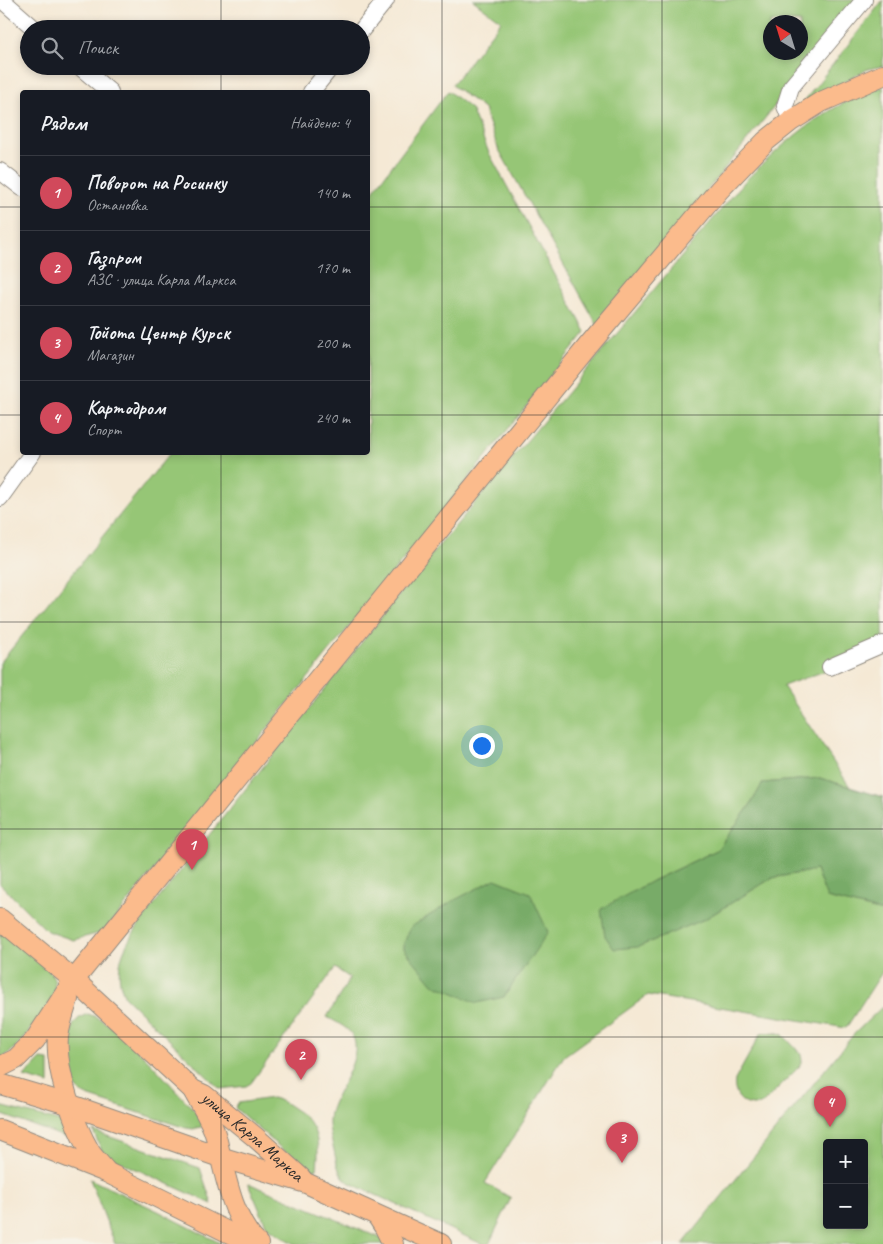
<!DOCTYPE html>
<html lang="ru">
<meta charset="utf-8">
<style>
body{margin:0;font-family:Caveat,sans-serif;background:#242831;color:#f1f3f6}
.controls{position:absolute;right:15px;bottom:15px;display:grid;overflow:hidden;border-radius:5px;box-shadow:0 2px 8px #0003}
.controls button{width:45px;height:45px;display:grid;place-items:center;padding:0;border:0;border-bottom:1px solid #363941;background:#171b24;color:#f1f3f6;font:25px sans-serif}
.compass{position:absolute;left:763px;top:15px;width:45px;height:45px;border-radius:50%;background:#171b24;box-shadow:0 2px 8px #0003;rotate:322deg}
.you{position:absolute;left:481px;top:745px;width:18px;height:18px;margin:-12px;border:4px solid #fff;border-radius:50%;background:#1a73e8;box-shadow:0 0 0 8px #1a73e833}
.badge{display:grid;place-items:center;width:32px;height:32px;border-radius:50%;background:#d1495b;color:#fff;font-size:16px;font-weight:700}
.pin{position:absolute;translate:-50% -41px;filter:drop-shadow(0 1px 2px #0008)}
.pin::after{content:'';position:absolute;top:26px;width:18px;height:15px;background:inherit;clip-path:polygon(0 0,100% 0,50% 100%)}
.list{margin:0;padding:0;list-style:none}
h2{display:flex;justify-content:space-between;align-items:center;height:65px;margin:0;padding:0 20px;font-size:21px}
h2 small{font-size:16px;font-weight:400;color:#9ea1a6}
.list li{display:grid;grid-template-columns:32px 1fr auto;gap:15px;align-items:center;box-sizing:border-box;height:75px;padding:0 20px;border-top:1px solid #363941}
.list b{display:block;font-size:19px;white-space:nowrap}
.list p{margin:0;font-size:16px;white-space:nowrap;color:#9ea1a6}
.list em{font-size:16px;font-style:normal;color:#9ea1a6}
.icon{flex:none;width:28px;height:28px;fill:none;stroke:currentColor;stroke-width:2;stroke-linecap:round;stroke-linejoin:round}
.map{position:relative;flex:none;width:883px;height:1244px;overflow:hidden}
.search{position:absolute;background:#171b24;box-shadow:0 2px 8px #0003;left:20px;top:20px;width:350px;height:55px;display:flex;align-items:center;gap:12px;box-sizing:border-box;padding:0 18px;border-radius:28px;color:#9ea1a6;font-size:19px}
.panel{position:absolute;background:#171b24;box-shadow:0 2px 8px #0003;left:20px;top:90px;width:350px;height:365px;border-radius:5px}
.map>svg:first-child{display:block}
</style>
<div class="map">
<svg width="883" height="1244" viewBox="0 0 883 1244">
<rect width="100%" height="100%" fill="#f7f3e8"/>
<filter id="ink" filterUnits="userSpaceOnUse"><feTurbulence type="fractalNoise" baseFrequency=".02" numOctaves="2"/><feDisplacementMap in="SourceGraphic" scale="10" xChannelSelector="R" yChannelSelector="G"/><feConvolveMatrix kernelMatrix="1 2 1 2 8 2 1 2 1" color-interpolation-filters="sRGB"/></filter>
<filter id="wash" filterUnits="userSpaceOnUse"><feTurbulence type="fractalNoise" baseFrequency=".0096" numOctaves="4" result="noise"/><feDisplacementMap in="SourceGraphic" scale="20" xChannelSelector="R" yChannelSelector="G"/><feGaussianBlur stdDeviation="1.12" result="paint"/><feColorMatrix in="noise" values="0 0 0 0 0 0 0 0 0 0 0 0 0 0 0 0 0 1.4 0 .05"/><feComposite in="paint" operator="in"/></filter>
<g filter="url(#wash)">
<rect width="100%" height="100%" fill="#f5e9d5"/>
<g fill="#96c676" stroke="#607850" fill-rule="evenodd">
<path d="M473,0H860L598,326L498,148L484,109L452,85L501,21ZM770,22H800V52H770Z"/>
<polygon points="883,0 883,66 868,69 802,104"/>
<path d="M883,87V650L783,686L850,787L820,778L763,783L749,807L717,850L652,881L705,919L772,878L816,870L827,898L883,912V971L846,1028L648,995L564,1056L485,1183L511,1198L489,1244H482L350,1183C338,1175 337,1164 334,1150C331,1138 327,1125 330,1113C335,1091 369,1052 349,1031C343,1025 334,1021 327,1017L350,978L335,968L251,1083L246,1086L220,1089L125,997C107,960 135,931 156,902L427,560L745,181C780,147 815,114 861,95C868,92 875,88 883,87Z"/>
<polygon points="448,91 471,109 489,153 586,332 104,932 73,940 47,931 0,884 0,663 170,453 368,452 368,198"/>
<path d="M0,924C12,934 50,965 54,979C59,994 42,1015 33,1026C23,1038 14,1052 0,1059Z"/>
<path d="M883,1006V1244H683L854,1034ZM827,1143H864V1225H827Z"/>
<path d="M88,1014C119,1022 171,1086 195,1111L203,1123L201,1127L193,1129L186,1128L87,1096C83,1094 80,1092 77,1089C69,1077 68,1039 73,1026C76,1019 82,1016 88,1014Z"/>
<path d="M763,1033H778L783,1035L801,1054L802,1061L799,1067L763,1103C747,1110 732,1098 735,1080L760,1035Z"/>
<polygon points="41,1059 49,1060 49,1084 24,1077"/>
<path d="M272,1098C281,1100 287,1104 294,1109C317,1123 320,1141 317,1168L315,1170L310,1169L282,1149L235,1108L238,1103Z"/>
<polygon points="0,1106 66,1123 73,1140 0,1114"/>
<polygon points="93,1131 200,1168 212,1204 110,1157 102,1151"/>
<polygon points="90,1179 158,1211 222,1244 115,1244"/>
<polygon points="248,1183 376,1236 384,1240 385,1244 295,1244 267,1227"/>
</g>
<g fill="#78ab67" stroke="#526b49">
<polygon points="820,778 883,797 883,912 827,898 816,870 772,878 705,919 638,947 614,949 605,936 601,909 652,881 717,850 749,807 763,783"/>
<polygon points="495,879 530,893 548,932 504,997 477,1003 433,984 404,949 404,943 411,927 451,902"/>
</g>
</g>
<g filter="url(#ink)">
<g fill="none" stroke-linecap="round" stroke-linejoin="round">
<defs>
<g id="minor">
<polyline points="2,0 35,29"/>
<polyline points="361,31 386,0"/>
<polyline points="79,66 110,92"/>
<polyline points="311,92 332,66"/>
<polyline points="791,121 785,106 791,87 864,0"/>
<polyline points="0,171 22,188"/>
<polyline points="0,498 33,452"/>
<polyline points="830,667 883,644"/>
</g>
<g id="major">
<path id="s1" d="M0,919L74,980L193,1090L204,1095L254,1136L301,1178"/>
<path d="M68,999C64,1011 60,1024 58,1037C55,1069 74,1125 90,1152C94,1158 100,1164 105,1170"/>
<polyline points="0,1067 16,1059 35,1040 74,980 588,346 719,190 766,141 791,121 821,102 883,75"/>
<polyline points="0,1084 71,1105 220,1157 306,1183 441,1244"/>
<path d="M194,1092C202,1107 212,1121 216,1137C224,1169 232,1221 258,1244"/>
<polyline points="0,1130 106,1172 252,1244"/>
<polyline points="378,1217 385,1228 393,1244"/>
</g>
</defs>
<use href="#minor" stroke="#908a80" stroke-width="18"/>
<use href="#major" stroke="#908a80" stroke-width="22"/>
<use href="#minor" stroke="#fff" stroke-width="16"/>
<use href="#major" stroke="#fbbb8c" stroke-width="20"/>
</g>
</g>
<path fill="none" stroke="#2b2b2b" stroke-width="1" stroke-opacity="0.55" d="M221,0V29M442,0V1244M662,0V1244M221,66V92M0,207H22M368,207H883M0,415H22M368,415H883M221,452V1244M0,622H883M0,829H883M0,1037H883"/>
<g text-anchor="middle" stroke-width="4" stroke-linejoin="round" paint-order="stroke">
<g font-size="18" fill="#2b2b2b" stroke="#f7f3e8">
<text dy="6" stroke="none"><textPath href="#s1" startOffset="334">улица Карла Маркса</textPath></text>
</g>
</g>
</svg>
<div class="controls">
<button>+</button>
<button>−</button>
</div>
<svg class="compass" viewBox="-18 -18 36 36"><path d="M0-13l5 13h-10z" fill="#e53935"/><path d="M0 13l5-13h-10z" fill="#9ea1a6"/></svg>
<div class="you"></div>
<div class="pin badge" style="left:192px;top:870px">1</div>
<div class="pin badge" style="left:301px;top:1080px">2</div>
<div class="pin badge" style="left:622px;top:1163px">3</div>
<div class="pin badge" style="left:830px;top:1127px">4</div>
<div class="search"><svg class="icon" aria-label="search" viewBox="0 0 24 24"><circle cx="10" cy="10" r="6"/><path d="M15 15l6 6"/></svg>Поиск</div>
<section class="panel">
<h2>Рядом<small>Найдено: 4</small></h2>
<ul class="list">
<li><span class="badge">1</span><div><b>Поворот на Росинку</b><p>Остановка</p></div><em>140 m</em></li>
<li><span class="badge">2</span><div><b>Газпром</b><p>АЗС · улица Карла Маркса</p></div><em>170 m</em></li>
<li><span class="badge">3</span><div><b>Тойота Центр Курск</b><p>Магазин</p></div><em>200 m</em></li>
<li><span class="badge">4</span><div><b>Картодром</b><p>Спорт</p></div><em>240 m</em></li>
</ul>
</section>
</div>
